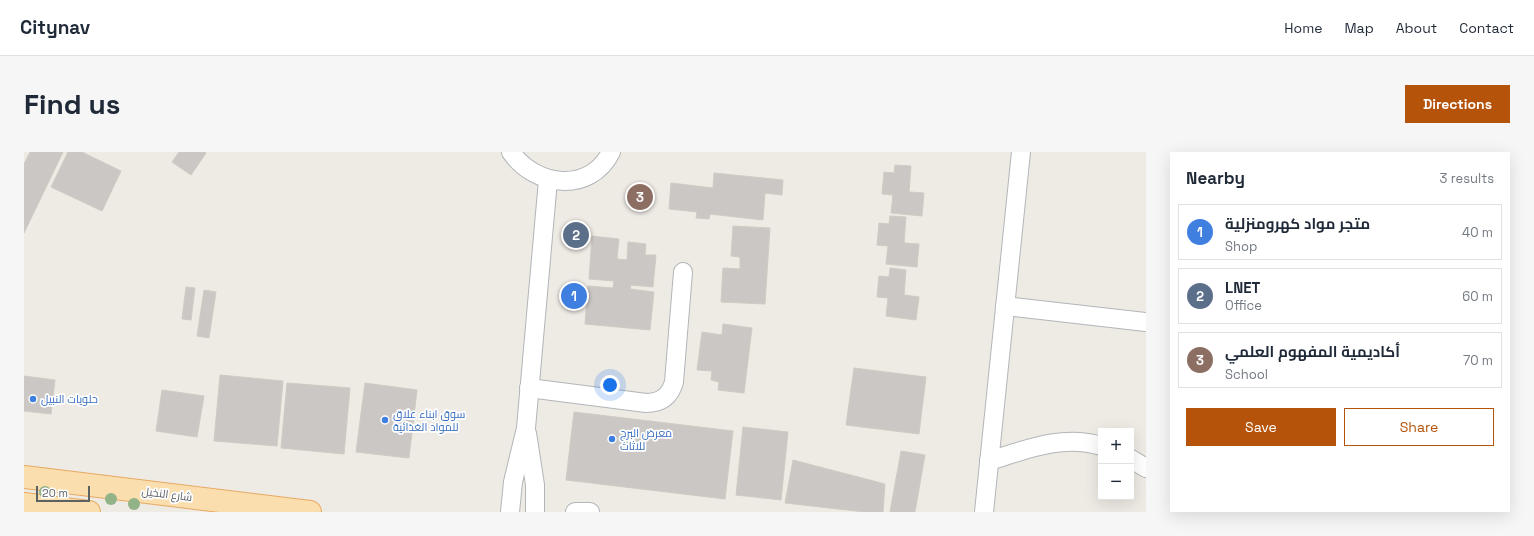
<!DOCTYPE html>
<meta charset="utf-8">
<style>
body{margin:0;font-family:"Space Grotesk",Cairo,sans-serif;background:#f6f6f7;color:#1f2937}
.controls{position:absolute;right:12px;bottom:12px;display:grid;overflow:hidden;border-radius:0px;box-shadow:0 4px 16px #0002}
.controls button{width:36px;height:36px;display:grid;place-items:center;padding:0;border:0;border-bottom:1px solid #e0e1e3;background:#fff;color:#1f2937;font:20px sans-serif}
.scale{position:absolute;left:12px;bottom:10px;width:54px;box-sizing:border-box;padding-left:4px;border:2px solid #5c6164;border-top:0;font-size:11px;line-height:14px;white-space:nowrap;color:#5c6164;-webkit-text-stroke:3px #fff;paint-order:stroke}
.you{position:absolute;left:586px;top:233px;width:14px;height:14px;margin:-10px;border:3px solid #fff;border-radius:50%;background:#1a73e8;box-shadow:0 0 0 6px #1a73e833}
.badge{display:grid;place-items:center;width:26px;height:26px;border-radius:50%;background:#b45309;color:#fff;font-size:13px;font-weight:700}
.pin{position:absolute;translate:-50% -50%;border:2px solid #fff;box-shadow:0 1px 4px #0006}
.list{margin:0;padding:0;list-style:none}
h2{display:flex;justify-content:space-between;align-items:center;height:52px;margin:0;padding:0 16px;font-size:17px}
h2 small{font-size:13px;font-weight:400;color:#747a83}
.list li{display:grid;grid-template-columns:26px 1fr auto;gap:12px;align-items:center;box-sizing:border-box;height:56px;margin:0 8px 8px;padding:0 8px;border:1px solid #e0e1e3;border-radius:0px}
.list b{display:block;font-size:15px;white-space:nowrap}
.list p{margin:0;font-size:13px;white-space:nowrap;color:#747a83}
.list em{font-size:13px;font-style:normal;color:#747a83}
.actions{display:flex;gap:8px;padding:12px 16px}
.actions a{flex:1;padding:9px 0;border:1px solid #b45309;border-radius:0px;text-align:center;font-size:14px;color:#b45309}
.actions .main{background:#b45309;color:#fff}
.map{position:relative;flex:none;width:1122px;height:360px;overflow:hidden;border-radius:0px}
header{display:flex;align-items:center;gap:24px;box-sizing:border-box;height:56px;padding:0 20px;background:#fff;border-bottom:1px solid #e0e1e3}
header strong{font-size:19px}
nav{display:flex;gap:22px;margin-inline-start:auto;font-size:14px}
.intro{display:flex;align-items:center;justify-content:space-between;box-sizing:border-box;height:96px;padding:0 24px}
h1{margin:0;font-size:28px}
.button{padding:10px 18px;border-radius:0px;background:#b45309;color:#fff;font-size:14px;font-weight:700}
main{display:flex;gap:24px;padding:0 24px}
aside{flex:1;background:#fff;border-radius:0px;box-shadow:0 4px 16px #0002}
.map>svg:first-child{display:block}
</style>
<header>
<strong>Citynav</strong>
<nav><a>Home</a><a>Map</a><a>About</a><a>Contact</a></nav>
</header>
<div class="intro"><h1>Find us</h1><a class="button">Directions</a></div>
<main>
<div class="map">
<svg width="1122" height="360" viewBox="0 0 1122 360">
<rect width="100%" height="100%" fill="#eeeae4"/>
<g fill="#cbc7c4" stroke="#d2cac3">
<polygon points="6,0 39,0 0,81 0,12"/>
<polygon points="44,0 58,0 97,19 78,59 27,35"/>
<polygon points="155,0 181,0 182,1 167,23 148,10"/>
<polygon points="871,13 887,14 885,40 900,41 898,64 867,61 869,43 858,42 860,20 870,21"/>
<polygon points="690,21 759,28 758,43 741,41 739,68 686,62 685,67 672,66 673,60 645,57 647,31 689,36"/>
<polygon points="866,64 882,65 880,91 895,92 893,115 862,112 864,94 853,93 855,71 865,72"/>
<polygon points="709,74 746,76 741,152 697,150 699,116 716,117 716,105 707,104"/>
<polygon points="568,84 595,87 593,107 603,108 604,90 622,92 621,103 632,103 629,135 607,133 606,137 630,140 626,178 561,172 564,134 589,136 590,129 565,127"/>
<polygon points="866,116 882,118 880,143 895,145 892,168 862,164 864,146 853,145 855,124 865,125"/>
<polygon points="162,135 171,136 167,168 158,167"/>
<polygon points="180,138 192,140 185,186 173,184"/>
<polygon points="699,172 728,176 720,241 694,238 695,230 687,228 688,219 673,218 678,180 698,183"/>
<polygon points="830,216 902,225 895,282 822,273"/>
<polygon points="196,223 259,229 253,294 190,289"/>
<polygon points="0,224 31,228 27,262 0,259"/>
<polygon points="263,231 326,236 320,302 257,296"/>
<polygon points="341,231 393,238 385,306 332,300"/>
<polygon points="138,238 180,244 173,285 132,279"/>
<polygon points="550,260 709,279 701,347 542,328"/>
<polygon points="719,275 764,280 757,348 712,343"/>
<polygon points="877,299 901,303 891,360 866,360"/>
<polygon points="769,308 861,332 859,360 841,360 761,351"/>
</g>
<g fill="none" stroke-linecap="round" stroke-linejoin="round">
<defs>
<g id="minor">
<path d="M487,0C511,35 566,42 587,0"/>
<polyline points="981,154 1122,170"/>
<path d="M505,236L622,251C637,251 646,244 650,230L659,120"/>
<polyline points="503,281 511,333 511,360"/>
<polyline points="1107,307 1122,316"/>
<path d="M965,309C1001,298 1039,282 1077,294"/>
<polyline points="486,360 489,330 502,276 524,28"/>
<polyline points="551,360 566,360"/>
<polyline points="960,360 997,0"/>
</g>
<g id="major">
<polyline points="0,325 286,360"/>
<polyline points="0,352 65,360"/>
</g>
</defs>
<use href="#minor" stroke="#b2b6b8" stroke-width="20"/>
<use href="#major" stroke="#e8a963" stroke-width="24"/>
<use href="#minor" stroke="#fff" stroke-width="18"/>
<use href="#major" stroke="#fadeae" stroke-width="22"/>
</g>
<g fill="#92b287">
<circle cx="21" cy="340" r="6"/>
<circle cx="87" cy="347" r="6"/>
<circle cx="110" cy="352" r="6"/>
</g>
<g fill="#3f7fe0" stroke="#fff" stroke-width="1.5">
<circle cx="9" cy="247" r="4"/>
<circle cx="361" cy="268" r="4"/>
<circle cx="588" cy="287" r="4"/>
</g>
<g text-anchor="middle" stroke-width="3.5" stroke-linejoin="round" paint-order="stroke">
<g font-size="11" fill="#366cbe" stroke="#fff" text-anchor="start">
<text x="17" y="251">حلويات النبيل</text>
<text x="369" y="266">سوق ابناء علاق<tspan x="369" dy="13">للمواد الغذائية</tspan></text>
<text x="596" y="285">معرض البرج<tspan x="596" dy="13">للاثاث</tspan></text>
</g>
<g font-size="11" fill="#5c6164" stroke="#fff">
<text transform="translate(143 342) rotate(7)" y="4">شارع النخيل</text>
</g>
</g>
</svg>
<div class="controls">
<button>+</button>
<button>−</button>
</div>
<div class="scale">20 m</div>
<div class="you"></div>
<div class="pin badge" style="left:550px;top:144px;background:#3f7fe0">1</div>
<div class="pin badge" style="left:552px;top:83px;background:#5c6f8a">2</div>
<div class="pin badge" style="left:616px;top:45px;background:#8d6e63">3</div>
</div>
<aside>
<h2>Nearby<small>3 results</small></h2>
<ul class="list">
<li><span class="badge" style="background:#3f7fe0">1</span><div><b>متجر مواد كهرومنزلية</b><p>Shop</p></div><em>40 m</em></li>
<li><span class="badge" style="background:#5c6f8a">2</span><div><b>LNET</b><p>Office</p></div><em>60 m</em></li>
<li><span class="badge" style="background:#8d6e63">3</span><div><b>أكاديمية المفهوم العلمي</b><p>School</p></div><em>70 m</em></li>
</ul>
<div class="actions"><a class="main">Save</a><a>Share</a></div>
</aside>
</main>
